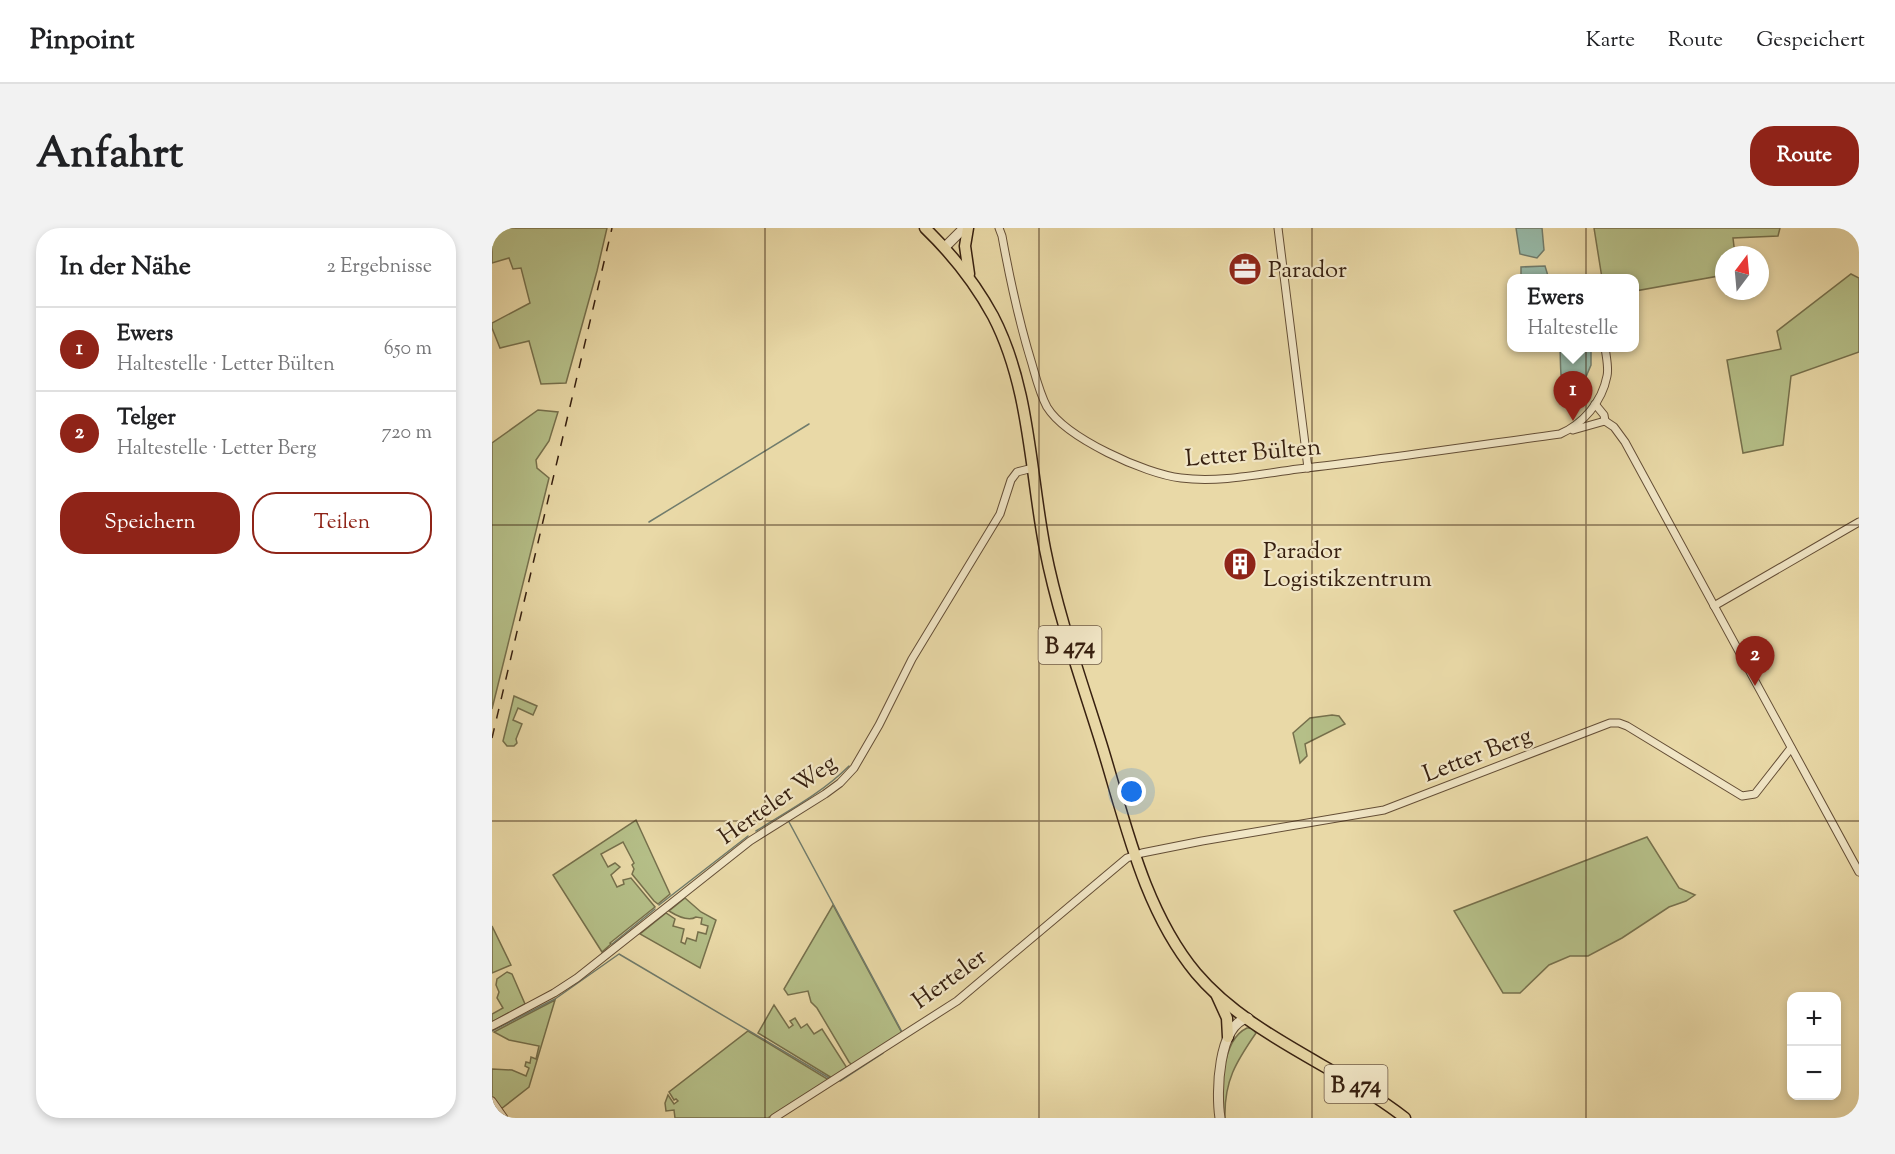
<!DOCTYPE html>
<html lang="de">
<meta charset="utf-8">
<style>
body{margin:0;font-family:"Sorts Mill Goudy",serif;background:#f2f2f2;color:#202124}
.controls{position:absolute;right:18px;bottom:18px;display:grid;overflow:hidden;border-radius:12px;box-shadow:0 3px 9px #0003}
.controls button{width:54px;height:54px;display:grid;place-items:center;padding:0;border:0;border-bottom:2px solid #e0e0e0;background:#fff;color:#202124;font:30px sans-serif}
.compass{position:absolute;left:1223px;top:18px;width:54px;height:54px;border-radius:50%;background:#fff;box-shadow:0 3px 9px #0003;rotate:16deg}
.you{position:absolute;left:640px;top:564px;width:21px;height:21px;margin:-15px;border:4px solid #fff;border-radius:50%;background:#1a73e8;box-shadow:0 0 0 9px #1a73e833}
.badge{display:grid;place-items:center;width:39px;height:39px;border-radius:50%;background:#8f2418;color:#fff;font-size:20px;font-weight:700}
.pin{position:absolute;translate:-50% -50px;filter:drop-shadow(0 2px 3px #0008)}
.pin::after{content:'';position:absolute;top:32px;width:21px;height:18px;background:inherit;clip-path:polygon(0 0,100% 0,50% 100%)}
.popup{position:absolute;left:1015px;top:46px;width:132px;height:78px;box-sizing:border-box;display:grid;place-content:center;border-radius:12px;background:#fff;filter:drop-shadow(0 2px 4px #0005);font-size:20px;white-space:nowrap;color:#757577}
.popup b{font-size:22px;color:#202124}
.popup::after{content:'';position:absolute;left:50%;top:100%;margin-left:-12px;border:12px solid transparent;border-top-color:#fff}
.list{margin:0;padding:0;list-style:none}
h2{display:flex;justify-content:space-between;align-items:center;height:78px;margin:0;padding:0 24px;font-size:26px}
h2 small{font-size:20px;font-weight:400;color:#757577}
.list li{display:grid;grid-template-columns:39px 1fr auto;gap:18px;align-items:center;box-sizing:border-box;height:84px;padding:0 24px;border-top:2px solid #e0e0e0}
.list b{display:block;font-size:22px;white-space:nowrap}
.list p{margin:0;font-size:20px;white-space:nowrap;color:#757577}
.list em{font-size:20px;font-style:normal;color:#757577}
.actions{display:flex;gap:12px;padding:18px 24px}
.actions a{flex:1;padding:14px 0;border:2px solid #8f2418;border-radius:24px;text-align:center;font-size:21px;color:#8f2418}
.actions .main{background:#8f2418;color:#fff}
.map{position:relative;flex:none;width:1367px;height:890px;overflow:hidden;border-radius:24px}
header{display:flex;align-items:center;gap:36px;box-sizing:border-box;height:84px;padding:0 30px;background:#fff;border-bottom:2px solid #e0e0e0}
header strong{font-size:28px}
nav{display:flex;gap:33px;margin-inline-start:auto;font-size:21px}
.intro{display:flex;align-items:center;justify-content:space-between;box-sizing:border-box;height:144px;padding:0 36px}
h1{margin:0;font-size:42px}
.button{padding:15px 27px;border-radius:24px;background:#8f2418;color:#fff;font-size:21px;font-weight:700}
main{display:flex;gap:36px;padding:0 36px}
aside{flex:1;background:#fff;border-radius:24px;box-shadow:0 3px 9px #0003}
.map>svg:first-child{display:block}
</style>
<header>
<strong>Pinpoint</strong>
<nav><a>Karte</a><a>Route</a><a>Gespeichert</a></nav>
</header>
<div class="intro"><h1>Anfahrt</h1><a class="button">Route</a></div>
<main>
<aside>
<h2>In der Nähe<small>2 Ergebnisse</small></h2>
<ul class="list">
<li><span class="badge">1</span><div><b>Ewers</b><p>Haltestelle · Letter Bülten</p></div><em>650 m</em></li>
<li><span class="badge">2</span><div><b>Telger</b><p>Haltestelle · Letter Berg</p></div><em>720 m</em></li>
</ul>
<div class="actions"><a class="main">Speichern</a><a>Teilen</a></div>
</aside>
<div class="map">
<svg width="1367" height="890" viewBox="0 0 1367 890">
<rect width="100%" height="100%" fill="#e9d9a7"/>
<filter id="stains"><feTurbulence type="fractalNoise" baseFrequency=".00333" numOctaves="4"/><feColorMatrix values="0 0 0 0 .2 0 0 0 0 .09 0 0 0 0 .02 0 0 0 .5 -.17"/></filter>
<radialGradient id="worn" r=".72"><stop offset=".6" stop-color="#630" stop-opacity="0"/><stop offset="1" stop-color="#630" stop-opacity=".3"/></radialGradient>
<g fill="#b5bf88" stroke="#76704c" stroke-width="1.5">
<polygon points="0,0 115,0 105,43 74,155 49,156 37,113 8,120 0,100 0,95 38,75 29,40 21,41 17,30 0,35"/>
<polygon points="1102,0 1288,0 1286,8 1241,10 1243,27 1232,27 1232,47 1143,63 1142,50 1110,50"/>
<polygon points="1359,46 1367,50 1367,124 1299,148 1291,217 1251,225 1235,132 1289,121 1285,103"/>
<polygon points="46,182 66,184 57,213 44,232 45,240 57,250 0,481 0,215"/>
<polygon points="22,468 45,478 41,487 26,480 21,492 30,496 24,511 25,515 22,518 15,518 11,513"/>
<polygon points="840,487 847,488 853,496 813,516 815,528 808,535 801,505 818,490"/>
<polygon points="144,592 178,666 166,676 162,673 140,646 142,641 140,637 142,635 131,614 109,626 116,639 123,635 128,639 119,647 125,659 132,656 131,652 139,650 163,679 118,715 119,716 110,724 61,647"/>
<polygon points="1155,609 1187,660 1203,667 1194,673 1177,679 1130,710 1096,728 1078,728 1057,737 1028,765 1011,765 962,683"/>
<path d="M193,670L209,684L224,692L208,740L148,706L174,685L183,691L181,698L192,701L189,714L193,716L195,710L204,713L206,704L214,706L216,698L209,696L210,690L204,689C196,694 185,688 177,683Z"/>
<polygon points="341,677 410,805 360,837 357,834 325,780 319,774 316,763 296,767 292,761"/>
<polygon points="0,698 19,737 0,745"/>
<polygon points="15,744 20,746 33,776 0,794 0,786 11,780 5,770 7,764 4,757 5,751"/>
<polygon points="63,772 37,859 9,881 0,868 0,841 20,842 34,848 37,840 33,838 34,834 38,835 39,829 44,831 47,818 17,812 2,804"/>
<polygon points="282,777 297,800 301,797 298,793 303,790 309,800 315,796 322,806 330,801 355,840 340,850 266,805"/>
<path d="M755,800H760L764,805C744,834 732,853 733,890H732C728,865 729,812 755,800Z"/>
<polygon points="256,803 337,852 276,890 183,890 182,882 174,883 173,875 176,867 182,876 186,873 184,871 182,872 177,864"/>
</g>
<g fill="#97baa9" stroke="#717c6c" stroke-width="1.5">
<polygon points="1024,0 1050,0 1052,22 1045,30 1028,26"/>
<polygon points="1053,38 1056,48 1086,47 1096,50 1029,50 1029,39"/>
<path d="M1068,120H1099V137L1090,158L1089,175L1080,183C1067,165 1069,142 1068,120Z"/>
</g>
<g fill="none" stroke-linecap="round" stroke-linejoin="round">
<g stroke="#717c6c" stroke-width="1.5">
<polyline points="157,294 317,196"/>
<polyline points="297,594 410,804"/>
<path d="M264,603C296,583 330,565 357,538"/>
<polyline points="167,677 256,608"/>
<polyline points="120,716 163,681"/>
<polyline points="0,803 63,771 127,726 337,850"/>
<polyline points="348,853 391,825"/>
</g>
<defs>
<g id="minor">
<path d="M507,0L510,8C518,52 527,94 540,136C544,150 548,166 555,179C574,210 653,246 689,250C727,255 768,246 806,241C894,231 981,218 1068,206C1091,196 1110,174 1115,148C1117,140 1114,128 1113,119"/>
<polyline points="786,0 816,240"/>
<polyline points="1103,176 1112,187 1113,193"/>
<polyline points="1113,193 1122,199 1133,214 1367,644"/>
<polyline points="1081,202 1113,193"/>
<polyline points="1222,378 1367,294"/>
<polyline points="0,798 62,765 85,750 258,613 333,566 348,555 362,540 387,497 420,431 508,286 519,252 525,244 541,240"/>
<polyline points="0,873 12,890"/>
<polyline points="282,890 465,773 635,630 650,625 710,613 892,582 1118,495 1127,495 1135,498 1250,568 1263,566 1299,520"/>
</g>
<g id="tertiary">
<polyline points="453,19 472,0"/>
<path d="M728,890C724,865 726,796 756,790"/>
</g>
<g id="primary">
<path d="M433,0C460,26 483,55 501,88C538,159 538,244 553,321C566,387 589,451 609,515C633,592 651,681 704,745C758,809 848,839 913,890"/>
<polyline points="476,0 473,18 477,46"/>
<polyline points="725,768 735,790 736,809"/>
</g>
</defs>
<use href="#minor" stroke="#644e36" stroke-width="9"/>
<use href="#tertiary" stroke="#644e36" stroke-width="11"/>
<use href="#primary" stroke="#372010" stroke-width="13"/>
<use href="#minor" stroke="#f1e6c6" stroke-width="7"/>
<use href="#tertiary" stroke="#f1e6c6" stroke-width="9"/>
<use href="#primary" stroke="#e9d9a7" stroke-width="10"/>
<polyline stroke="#372010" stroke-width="1.5" stroke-dasharray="10 10" stroke-linecap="butt" points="0,510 120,0"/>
</g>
<path fill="none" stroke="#372010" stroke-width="1.5" stroke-opacity="0.55" d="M273,0V890M547,0V890M820,0V890M1094,0V890M0,297H1367M0,593H1367"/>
<defs>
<symbol id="office-disc" viewBox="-11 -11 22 22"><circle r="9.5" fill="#8f2418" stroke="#f1e6c6"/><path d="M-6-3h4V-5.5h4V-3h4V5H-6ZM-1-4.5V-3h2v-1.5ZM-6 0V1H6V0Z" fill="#fff"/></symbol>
<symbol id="building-disc" viewBox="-11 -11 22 22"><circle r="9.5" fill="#8f2418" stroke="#f1e6c6"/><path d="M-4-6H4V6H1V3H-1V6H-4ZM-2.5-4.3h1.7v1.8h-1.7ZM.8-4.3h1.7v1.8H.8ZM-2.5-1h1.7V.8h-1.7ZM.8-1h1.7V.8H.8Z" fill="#fff"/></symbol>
</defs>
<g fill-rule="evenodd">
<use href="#office-disc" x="734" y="22" width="38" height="38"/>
<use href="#building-disc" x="729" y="317" width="38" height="38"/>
</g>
<g text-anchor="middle" stroke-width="4.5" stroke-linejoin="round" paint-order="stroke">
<g fill="#f1e6c6" stroke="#6f5b47" stroke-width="1.5">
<rect x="546.5" y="398" width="63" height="38" rx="4.5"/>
<rect x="832.5" y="837" width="63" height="38" rx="4.5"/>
</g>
<g font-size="22" font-weight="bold" fill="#372010">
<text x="578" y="425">B 474</text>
<text x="864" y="864">B 474</text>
</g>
<g font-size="24" fill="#372010" stroke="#f1e6c6" text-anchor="start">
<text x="776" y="49">Parador</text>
<text x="771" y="330">Parador<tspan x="771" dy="28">Logistikzentrum</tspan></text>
</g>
<g font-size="24" fill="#372010" stroke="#f1e6c6">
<text transform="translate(761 224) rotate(-5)" y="8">Letter Bülten</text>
<text transform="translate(985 526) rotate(-21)" y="8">Letter Berg</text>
<text transform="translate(285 571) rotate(-35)" y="8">Herteler Weg</text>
<text transform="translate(457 750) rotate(-36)" y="8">Herteler</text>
</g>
</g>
<rect width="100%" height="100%" filter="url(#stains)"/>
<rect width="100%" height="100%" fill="url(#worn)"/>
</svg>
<div class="controls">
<button>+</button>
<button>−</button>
</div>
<svg class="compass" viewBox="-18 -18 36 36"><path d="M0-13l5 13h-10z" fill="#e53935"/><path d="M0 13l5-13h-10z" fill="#757577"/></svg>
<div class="you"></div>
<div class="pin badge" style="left:1081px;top:193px">1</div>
<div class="popup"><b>Ewers</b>Haltestelle</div>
<div class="pin badge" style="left:1263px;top:458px">2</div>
</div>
</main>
